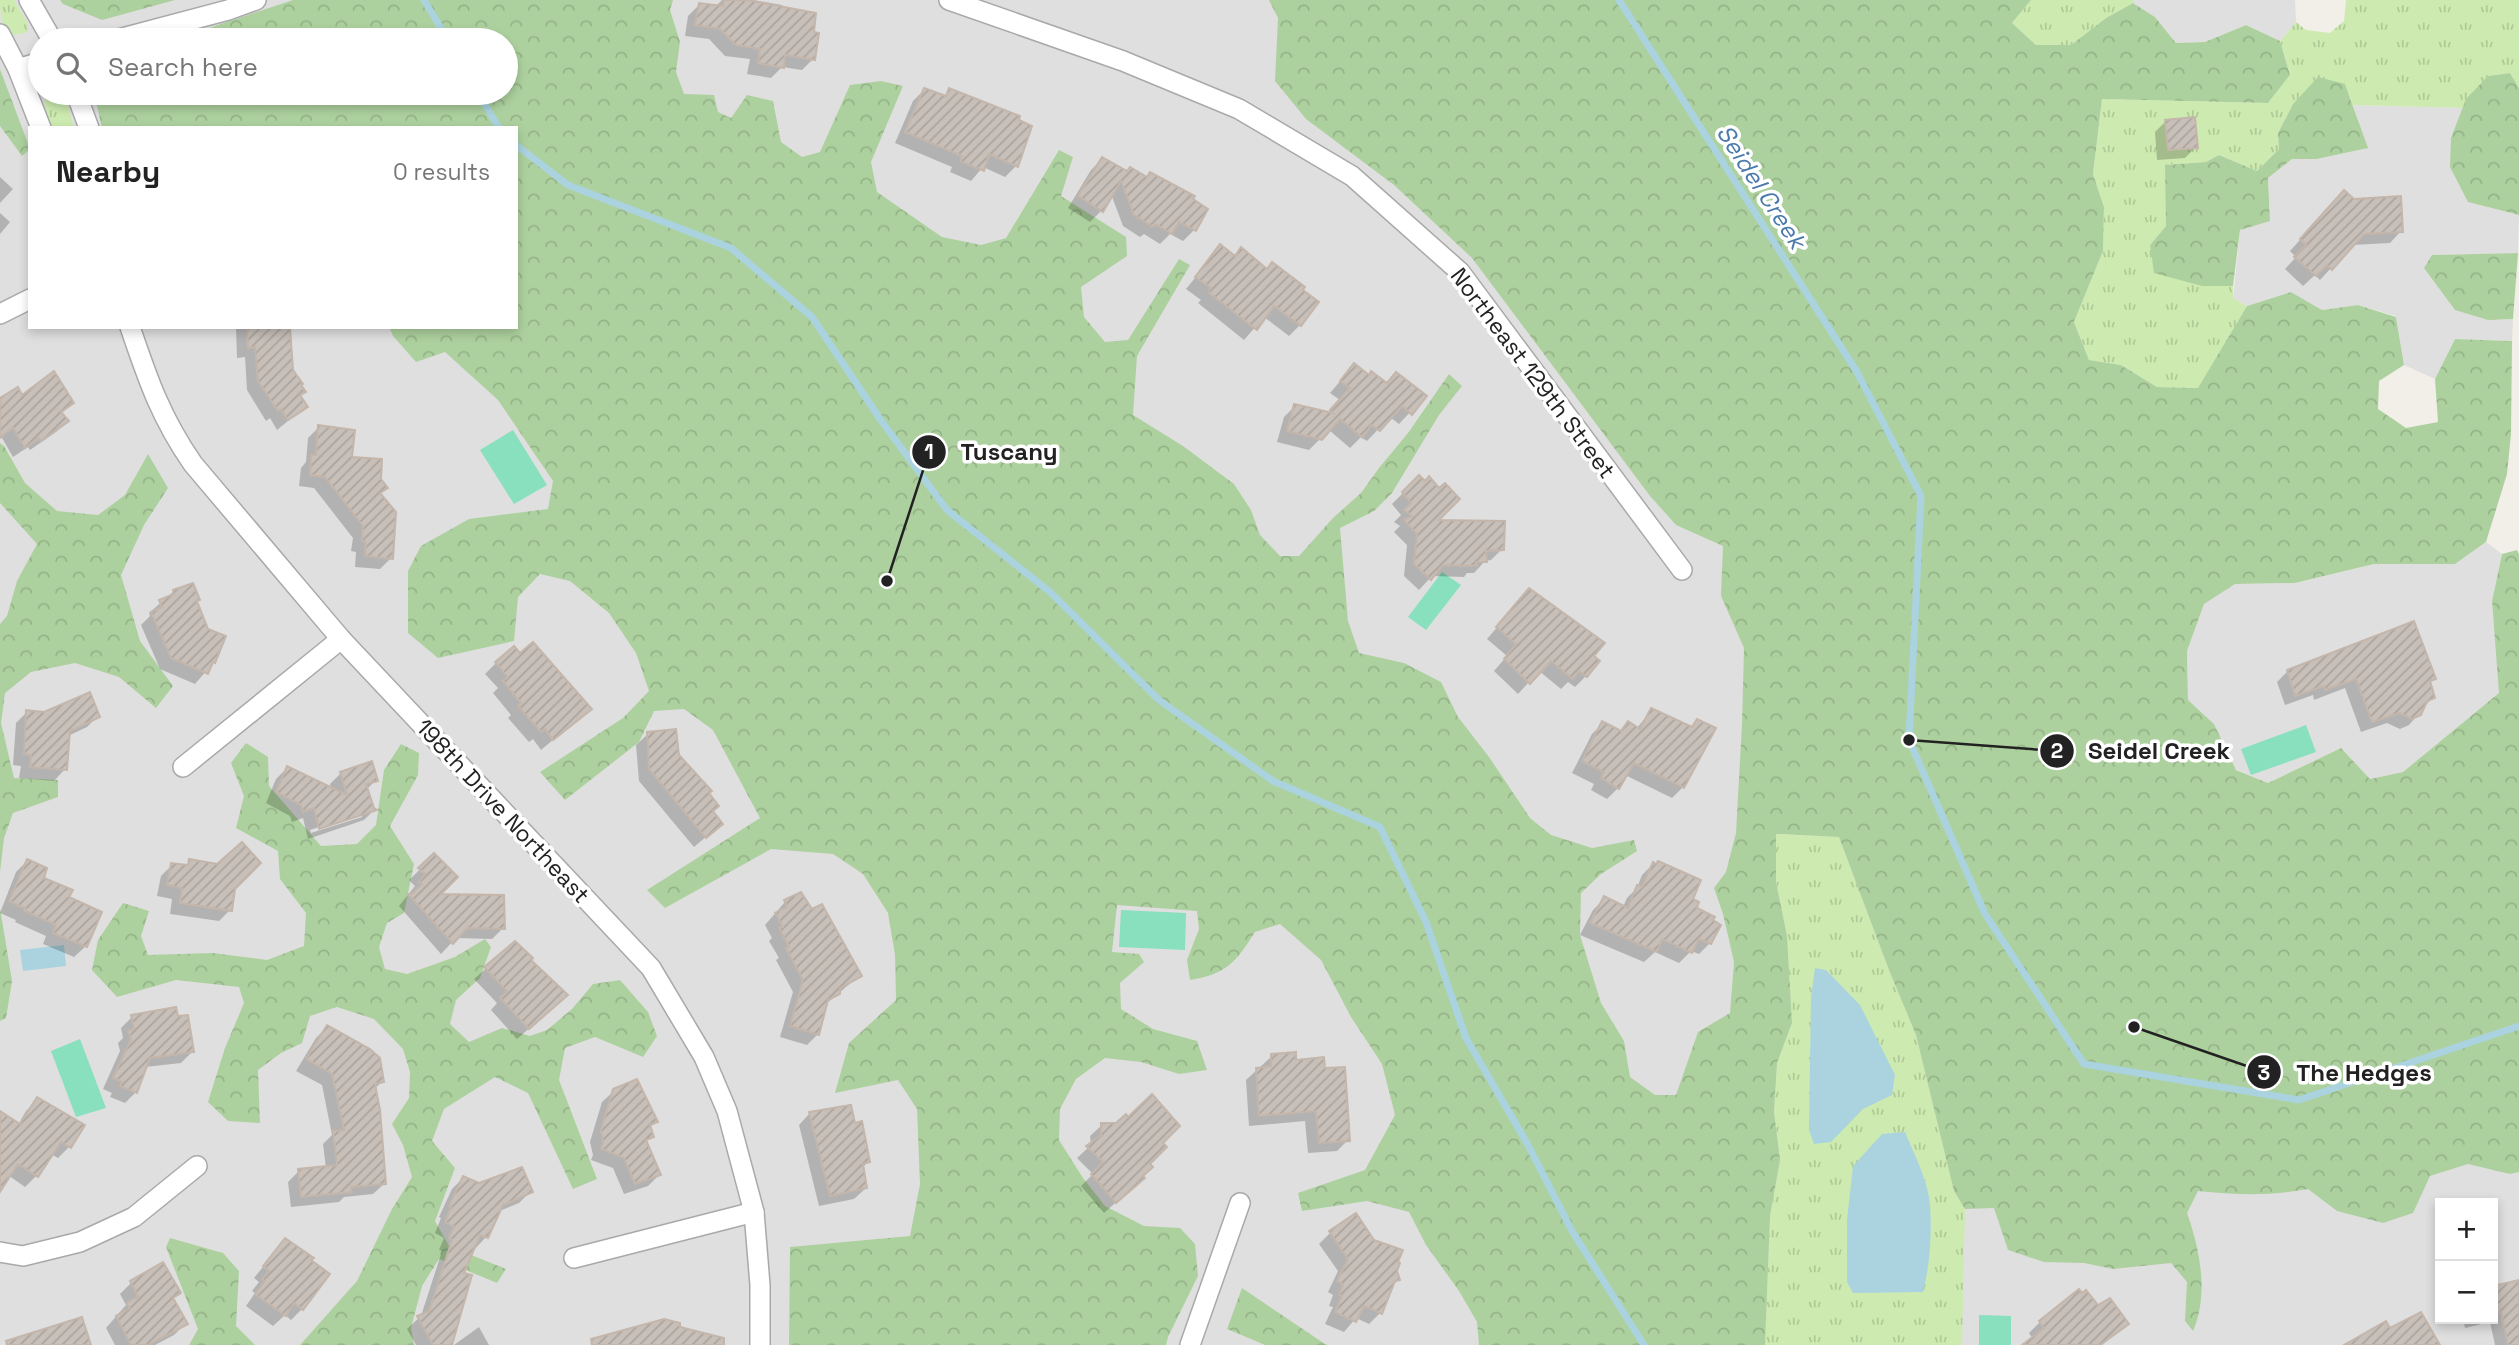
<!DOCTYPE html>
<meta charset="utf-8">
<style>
body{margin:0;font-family:"Space Grotesk",sans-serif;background:#f2f2f2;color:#222}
.controls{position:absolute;right:21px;bottom:21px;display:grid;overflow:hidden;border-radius:0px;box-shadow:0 4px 10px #0003}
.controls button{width:63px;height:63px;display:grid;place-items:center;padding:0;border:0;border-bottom:2px solid #e0e0e0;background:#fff;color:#222;font:35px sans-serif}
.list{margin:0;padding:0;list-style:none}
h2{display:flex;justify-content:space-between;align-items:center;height:91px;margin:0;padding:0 28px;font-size:30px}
h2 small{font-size:23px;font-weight:400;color:#767676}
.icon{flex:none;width:38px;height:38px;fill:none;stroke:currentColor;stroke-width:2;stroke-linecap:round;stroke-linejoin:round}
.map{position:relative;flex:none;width:2519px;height:1345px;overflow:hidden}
.search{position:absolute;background:#fff;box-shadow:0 4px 10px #0003;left:28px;top:28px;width:490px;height:77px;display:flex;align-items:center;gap:18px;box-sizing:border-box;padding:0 24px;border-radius:38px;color:#767676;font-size:26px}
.panel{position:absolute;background:#fff;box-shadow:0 4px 10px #0003;left:28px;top:126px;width:490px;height:203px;border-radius:0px}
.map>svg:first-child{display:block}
</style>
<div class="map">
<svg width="2519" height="1345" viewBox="0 0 2519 1345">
<defs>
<pattern id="grass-tufts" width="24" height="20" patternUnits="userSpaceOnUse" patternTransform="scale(1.75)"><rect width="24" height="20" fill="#cdebb0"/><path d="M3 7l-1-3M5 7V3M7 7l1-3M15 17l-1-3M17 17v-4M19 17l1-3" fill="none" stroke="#b0c997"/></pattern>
<pattern id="forest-crowns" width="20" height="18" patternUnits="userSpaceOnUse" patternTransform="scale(1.75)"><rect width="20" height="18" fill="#add19e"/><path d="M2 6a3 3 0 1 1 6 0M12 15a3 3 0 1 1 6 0" fill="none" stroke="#95b388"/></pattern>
<pattern id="building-hatch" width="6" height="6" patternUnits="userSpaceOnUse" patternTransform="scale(1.75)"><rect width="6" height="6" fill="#c7bfb8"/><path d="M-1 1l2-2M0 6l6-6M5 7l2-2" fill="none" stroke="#aba49e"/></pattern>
</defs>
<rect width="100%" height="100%" fill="#f2efe9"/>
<g fill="#e0dfdf" fill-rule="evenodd">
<path d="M0,0H1802L1760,835L2519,850V1345H0ZM40,40H506V93H40ZM30,128H516V327H30ZM2440,1203H2493V1319H2440Z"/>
<polygon points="2133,0 2295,0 2296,22 2280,41 2246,25 2205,42 2176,43 2155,17 2133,3"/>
<polygon points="2353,105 2463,108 2468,202 2519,215 2518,253 2433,255 2488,320 2513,319 2512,341 2455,339 2435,379 2404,365 2396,316 2358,305 2322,310 2291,292 2247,306 2233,298 2240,230 2270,220 2268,178 2292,159 2317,159 2367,148"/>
<polygon points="2486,542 2502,554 2492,601 2500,693 2403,772 2370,779 2341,748 2268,783 2235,769 2214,724 2188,700 2187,651 2204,603 2235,584 2295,583 2374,564 2455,564"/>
</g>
<g fill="url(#grass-tufts)">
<path d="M0,0H14L28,24V32L14,35C1,27 0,15 0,0Z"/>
<polygon points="2031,0 2133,0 2133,3 2106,18 2071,45 2036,45 2012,23"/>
<polygon points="2346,0 2519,0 2519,88 2510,73 2488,76 2463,108 2353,105 2345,84 2293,104 2278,133 2279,149 2257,171 2219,155 2206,162 2166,165 2166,226 2150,245 2202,286 2233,286 2233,298 2247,306 2199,388 2157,387 2121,365 2089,360 2074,322 2103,251 2104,207 2093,174 2102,99 2268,103 2290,75 2280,41 2296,22 2306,30 2330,33 2344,21"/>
<polygon points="57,93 66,98 74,128 51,128 44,102 51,95"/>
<polygon points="1775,834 1839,837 1889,970 1916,1035 1954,1191 1965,1209 1962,1345 1765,1345 1770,1216 1780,1160 1774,1112 1777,1063 1792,1023 1787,936 1776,882"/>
</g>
<g fill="url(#forest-crowns)">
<polygon points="60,0 175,0 102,20 63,4"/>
<path d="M293,0H673L670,10L680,42L676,72L684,94L714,95L718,112L731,118L747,95L773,101L781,142L802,157L820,152L850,85L881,81L903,86L871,162L877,192L942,237L981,245L1006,238L1059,150L1073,157L1061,196L1126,237L1127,256L1081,287L1084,317L1105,342L1128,340L1179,259L1190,265L1137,356L1133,415L1183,446L1234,484L1251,510L1260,535L1280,556H1299L1333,518L1361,493L1379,468L1408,433L1449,374L1462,386L1439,415L1392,493L1374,511L1340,528L1348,621L1359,653L1404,663L1441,682L1458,717L1489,757L1530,818L1551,835L1592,848L1634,840L1637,851L1601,874L1581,893L1580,935L1601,1003L1624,1041L1630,1077L1655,1095H1676L1698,1032L1730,1013L1734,962L1723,914L1714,888L1726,872L1736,833L1742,724L1744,648L1721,596L1723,546L1676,525L1650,496L1472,258L1394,185L1306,119L1275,81L1278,18L1269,0H2031L2012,23L2036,45H2071L2106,18L2133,3L2155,17L2176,43L2205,42L2246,25L2280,41L2290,75L2268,103L2102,99L2093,174L2104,207L2103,251L2074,322L2089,360L2121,365L2157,387L2198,388L2247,306L2291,292L2322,310L2358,305L2396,317L2404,365L2379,381L2378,409L2406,428L2438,422L2435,379L2455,339L2512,341L2511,434L2507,474L2486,542L2455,564H2374L2295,583L2235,584L2204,604L2187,651L2188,700L2214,724L2236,770L2268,783L2341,748L2370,779L2403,772L2499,693L2492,601L2502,554L2517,550L2519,554V1172L2510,1174L2468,1164L2430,1176L2413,1213L2383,1223L2337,1211L2308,1189C2269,1196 2237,1195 2198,1191L2187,1213C2200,1249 2209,1295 2193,1331L2185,1321L2187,1282L2171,1263L2113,1269L2084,1263L2044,1262L2008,1250L1994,1208L1965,1209L1954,1191L1916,1035L1889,970L1839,837L1776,834V882L1787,936L1792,1023L1777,1063L1774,1112L1780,1160L1770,1216L1765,1345H1479L1477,1322L1459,1291L1426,1245L1409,1212L1367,1201L1302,1211L1298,1193L1365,1170L1395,1115L1382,1064L1351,1017L1321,960L1280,924L1255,932C1236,962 1227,974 1190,980L1187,960L1199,929L1197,911L1117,905L1112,952L1139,954L1144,962L1120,983L1121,1009L1153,1029L1197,1041L1207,1070L1179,1074L1141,1062L1105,1058L1076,1079L1060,1109L1059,1140L1083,1178L1105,1206L1144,1226L1180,1228L1195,1244L1198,1276L1168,1337L1166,1345H789L790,1247L910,1236L920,1184L917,1109L898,1080L835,1093L849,1043L896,1000L895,955L888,913L863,874L833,854L771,849L665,908L647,890L760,818L713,730L684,709L654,711L639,742L565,800L540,772L623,718L649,691L636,653L609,613L570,581L540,574L518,597L514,641L438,658L408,633V571L421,546L469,519L548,509L553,481L498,400L445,352L416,362L393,336L389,327H516V128H102L94,93H506V40H173Z"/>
<polygon points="0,69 30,149 22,156 0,126"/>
<polygon points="2510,73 2519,88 2519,215 2468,202 2450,167 2451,138 2466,99 2488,76"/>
<polygon points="2318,77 2345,84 2368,148 2317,159 2292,159 2268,178 2270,221 2240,230 2233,286 2202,286 2154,273 2150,245 2166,226 2165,165 2206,162 2219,155 2257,171 2279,149 2278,133 2293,104"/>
<polygon points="2518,253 2513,319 2488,320 2455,310 2424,268 2432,255"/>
<polygon points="0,443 4,446 25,483 57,511 98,515 125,495 148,454 168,488 144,525 121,575 140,641 173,686 156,708 119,677 75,663 31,672 5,693 1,723 14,778 58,780 58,797 13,813 4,838 0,872 0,624 7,616 17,581 37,544 0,503"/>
<polygon points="246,743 268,757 269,786 321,846 357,844 376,825 384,770 401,744 419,753 418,775 390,826 414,864 404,913 387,923 379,947 385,969 407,974 455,957 485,939 491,947 480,978 456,1000 450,1024 469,1042 502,1028 530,1036 547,1030 572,1009 593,984 620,980 648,1012 657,1036 643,1057 595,1037 565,1048 559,1080 597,1179 573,1189 528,1093 495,1077 444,1109 432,1141 455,1168 435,1221 449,1246 506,1269 497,1283 439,1259 422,1286 411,1328 414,1345 300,1345 357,1281 392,1209 412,1177 403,1145 392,1124 409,1098 410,1072 403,1049 374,1019 337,1007 310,1016 302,1043 281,1053 258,1070 260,1123 228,1121 208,1102 225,1048 244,1003 239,987 176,980 117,997 92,970 98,940 123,903 149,911 141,936 148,955 213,953 267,960 304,946 306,913 280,879 278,851 236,828 244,796 231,763"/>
<polygon points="0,908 12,981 6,1018 0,1021"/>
<polygon points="170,1238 223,1253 239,1271 236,1326 255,1345 189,1345 198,1329 166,1247"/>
<polygon points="1242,1288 1325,1344 1328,1345 1265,1345 1227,1329"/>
</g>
<g fill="#88e0be">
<polygon points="513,430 547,485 514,504 480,450"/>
<polygon points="1442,572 1461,585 1426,630 1408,617"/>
<polygon points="2306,725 2316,752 2251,775 2241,749"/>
<polygon points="1121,910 1186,913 1185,950 1119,947"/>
<polygon points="80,1039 106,1108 76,1117 51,1051"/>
<polygon points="1979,1315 2011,1316 2011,1345 1979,1345"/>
</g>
<g fill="#aad3df">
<polygon points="64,945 66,966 23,971 20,950"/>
<polygon points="1815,968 1826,970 1860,1005 1895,1075 1892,1095 1863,1109 1831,1142 1814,1144 1809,1130 1811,997"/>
<path d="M1905,1132C1914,1154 1928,1180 1930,1205C1932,1233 1930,1265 1923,1292L1853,1293L1847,1282V1220L1853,1166L1882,1134Z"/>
</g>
<g fill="#0003" fill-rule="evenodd">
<polygon points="722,0 753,0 782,5 782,9 813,59 802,70 782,67 771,78 747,74 750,59 725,56 709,39 685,36 688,16 699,5 715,7"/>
<polygon points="924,90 943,97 950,90 1016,166 1005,177 983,167 971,181 950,172 952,167 895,143 913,101"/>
<polygon points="2166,121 2196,147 2185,158 2157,160 2155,132"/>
<polygon points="1102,159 1126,173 1206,210 1194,230 1183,241 1170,234 1160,244 1144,234 1140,237 1123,226 1111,194 1101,211 1090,222 1068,208 1091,170"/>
<polygon points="0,177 13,189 0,203"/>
<polygon points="2333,203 2401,231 2390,243 2352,245 2320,280 2315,275 2303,286 2285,269 2296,257 2290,251"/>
<polygon points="0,213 10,222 0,234"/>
<polygon points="1220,247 1234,257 1242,249 1300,325 1289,336 1264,317 1244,340 1198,303 1201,300 1186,289"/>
<polygon points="236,327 288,327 291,371 303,392 299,396 306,406 277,430 270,418 266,421 247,390 245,357 237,358"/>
<polygon points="1354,365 1368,376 1386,385 1425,396 1399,424 1390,417 1367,441 1361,437 1350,448 1329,430 1309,450 1277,442 1284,417 1295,406 1328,414 1340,400 1330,393"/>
<polygon points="22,397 72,403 61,414 67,421 56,432 30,450 28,447 13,457 2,438 0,439 0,400"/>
<polygon points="319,427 350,459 391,558 380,569 355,567 356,552 351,551 353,538 314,488 299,486 301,468 306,462 308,438"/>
<polygon points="1419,477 1435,522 1502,549 1491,560 1485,561 1474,573 1467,573 1464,577 1432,576 1419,590 1404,576 1407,545 1394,532 1400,526 1394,522 1401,515 1392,504"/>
<polygon points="1529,590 1592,656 1586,676 1575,687 1568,682 1561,689 1539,671 1518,694 1494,671 1507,656 1487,639"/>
<polygon points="174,591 195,602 214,662 195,684 160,669 141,625 150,616 149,613"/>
<polygon points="496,663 590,709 541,750 533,739 529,742 508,718 511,715 493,693 498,688 485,674"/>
<polygon points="2287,672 2434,678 2429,683 2433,697 2409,725 2400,729 2387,723 2361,732 2345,688 2314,700 2313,695 2285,705 2277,682"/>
<polygon points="1652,710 1690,728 1698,721 1683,787 1672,798 1625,775 1618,788 1607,799 1591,790 1594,784 1572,773 1592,734 1603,723 1619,732 1628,723 1636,729"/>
<polygon points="27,712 98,716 87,727 68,736 65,769 54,781 19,778 21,766 13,765 16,723"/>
<polygon points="648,734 678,756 707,793 711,811 721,824 694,847 639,781 636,745"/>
<path d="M287,768L331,789L330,784L341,773L376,780L366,790L374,810L364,820L308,839L303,818L292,822L290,816L266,803L276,779ZM362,813V817L311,833L310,830Z"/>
<polygon points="434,856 437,896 503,928 492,939 456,938 441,954 399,906 415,886 409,880"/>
<polygon points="27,861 41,879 67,898 86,946 74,957 43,944 46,936 15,922 16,920 0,913 16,872"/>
<polygon points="190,861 233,888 230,910 219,921 170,914 172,899 157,896 161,876 172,865 185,867"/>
<polygon points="1653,864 1690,900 1710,943 1699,954 1691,951 1679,963 1655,952 1644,962 1580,935 1593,910 1604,899 1623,907 1627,898 1637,888 1642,875"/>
<polygon points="785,902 860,975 826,1004 818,1034 807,1045 780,1037 793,992 776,960 779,958 769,941 772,938 765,925"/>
<polygon points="515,943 555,1006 517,1039 491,1010 497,1003 474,979"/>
<polygon points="132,1017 192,1052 181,1063 145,1067 136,1092 125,1103 110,1097 112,1093 103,1089 120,1051 118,1043 123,1038 121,1028"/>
<polygon points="327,1027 382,1082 374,1089 385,1183 373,1194 344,1197 339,1202 291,1207 288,1182 299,1171 326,1168 323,1144 332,1135 322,1085 296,1071 316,1038"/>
<polygon points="1272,1056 1324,1070 1348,1140 1337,1151 1308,1153 1305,1121 1249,1126 1246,1080"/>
<polygon points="614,1091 655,1122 649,1128 652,1136 645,1143 659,1175 648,1186 624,1194 613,1168 591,1160 593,1155 590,1142 602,1102"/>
<polygon points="37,1100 69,1147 58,1158 51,1154 36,1176 25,1187 8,1175 0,1185 0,1113 18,1125 26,1111"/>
<polygon points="810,1113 853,1125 868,1162 862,1168 866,1188 854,1199 819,1206 799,1125"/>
<polygon points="1102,1125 1160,1143 1131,1189 1104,1213 1081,1186 1093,1174 1077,1158 1091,1145 1090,1136"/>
<polygon points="463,1178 479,1185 530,1192 519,1203 497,1212 486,1237 475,1249 473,1248 462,1274 450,1345 416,1345 407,1329 421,1316 442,1251 439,1250 444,1238 435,1233 441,1218 439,1217 452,1189"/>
<polygon points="1355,1215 1396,1271 1398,1280 1392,1286 1380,1313 1369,1324 1356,1318 1344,1332 1325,1324 1333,1307 1329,1306 1333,1295 1328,1292 1338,1271 1319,1244 1330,1233"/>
<polygon points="275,1252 302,1309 291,1320 285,1315 273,1326 246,1306 255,1293 252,1291 259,1282 254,1278"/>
<polygon points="2519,1282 2519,1345 2495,1345 2490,1322 2465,1328 2463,1319 2493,1319 2493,1287"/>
<polygon points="131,1283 179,1293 172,1300 185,1324 174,1335 155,1345 115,1345 106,1328 126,1305 120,1294"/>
<polygon points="2098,1307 2127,1324 2102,1345 2026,1345 2033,1339 2029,1333 2040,1322"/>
<polygon points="479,1327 489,1345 454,1345"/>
</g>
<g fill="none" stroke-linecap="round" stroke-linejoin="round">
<g stroke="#aad3df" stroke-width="7">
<polyline points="424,0 448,40"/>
<polyline points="1619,0 1857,372 1921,496 1909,740 1985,914 2084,1064 2299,1100 2519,1026"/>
<polyline points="478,93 499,128"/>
<polyline points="516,145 568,185 731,248 812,317 880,419 947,510 1050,592 1159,700 1273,781 1380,827 1426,922 1466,1038 1528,1145 1572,1231 1644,1345"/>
</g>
</g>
<g fill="url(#building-hatch)" stroke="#c4b6ab" stroke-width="2">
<polygon points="724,0 748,0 816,13 814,32 819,33 815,60 785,55 784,68 758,63 760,49 736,45 720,29 695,25 699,3 723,6"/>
<polygon points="924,88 946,96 949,88 1020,116 1019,120 1032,126 1018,167 989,154 984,171 960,161 962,156 905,132"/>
<polygon points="2195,117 2198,148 2168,150 2165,120"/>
<polygon points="1102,157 1127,171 1130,167 1147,177 1150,172 1195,196 1193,199 1208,209 1196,231 1179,222 1172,234 1155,224 1153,227 1134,215 1121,181 1103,212 1078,196"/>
<polygon points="2344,190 2354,199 2401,196 2403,232 2364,234 2332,270 2327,265 2316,276 2294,257 2306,245 2300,239"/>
<polygon points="1220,244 1235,256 1241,247 1267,269 1272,262 1305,287 1303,290 1319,302 1301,326 1274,306 1257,330 1208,292 1211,288 1195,277"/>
<polygon points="247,327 290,327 293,370 303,384 301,385 306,392 300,395 308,407 288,420 281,409 278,411 258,381 255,347 248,348"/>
<polygon points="1354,363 1369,375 1371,371 1387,383 1396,372 1427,396 1412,415 1402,406 1380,431 1371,425 1363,438 1340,419 1322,440 1287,431 1294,404 1333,413 1330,410 1350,388 1340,381"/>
<polygon points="54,371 74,403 61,412 69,421 41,441 39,438 25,448 13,428 0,437 0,398 18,387 22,395"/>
<polygon points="318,425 355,430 352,457 382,459 381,479 388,488 380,493 396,512 393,559 365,556 366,542 362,541 363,526 325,477 310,475 311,455 316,455"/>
<polygon points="1419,475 1425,481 1429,476 1439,488 1445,483 1460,499 1439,520 1505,521 1504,550 1486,551 1487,562 1476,562 1477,566 1443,565 1431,580 1414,564 1417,534 1404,520 1412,516 1404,510 1411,503 1402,492"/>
<polygon points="193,583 200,600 197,601 208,629 226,636 215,663 213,662 208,674 171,658 151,612 162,607 159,600 174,594 173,590"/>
<polygon points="1529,588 1605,643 1594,656 1600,661 1587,677 1579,671 1573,679 1551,661 1530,684 1504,659 1516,644 1496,627"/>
<polygon points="2414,621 2436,679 2430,681 2435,698 2427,701 2421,715 2412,719 2399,713 2372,722 2356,679 2325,690 2324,686 2295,696 2287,670"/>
<polygon points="533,642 592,709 553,740 545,729 541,732 518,706 521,703 503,681 508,677 495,662 514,646 520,653"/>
<polygon points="90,692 100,717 70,731 67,770 30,767 31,755 24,754 26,710 44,712"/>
<polygon points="1651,708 1692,727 1697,719 1716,728 1684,788 1634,763 1619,789 1601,778 1604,772 1582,761 1602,721 1621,731 1628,721 1640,729"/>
<polygon points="676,729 679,755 712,791 709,793 719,806 713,811 723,824 706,838 649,769 647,732"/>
<polygon points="372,761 378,781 366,784 374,808 377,810 319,829 314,808 303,812 301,805 276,792 287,766 347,795 340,772"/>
<polygon points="242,842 261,863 235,889 232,911 180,903 182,888 167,885 171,863 188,865 189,859 217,864"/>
<polygon points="434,853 458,877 441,894 504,895 505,929 467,928 453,944 408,894 412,894 422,884 419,882 425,874 418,868"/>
<polygon points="27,859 47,868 44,878 73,890 69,897 102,912 87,947 53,933 56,925 25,911 26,909 9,901"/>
<polygon points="1658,861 1701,880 1693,899 1699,902 1697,908 1715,917 1713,920 1721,925 1711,944 1699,939 1692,953 1662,939 1657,952 1590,923 1604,896 1628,908 1637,885 1642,887 1653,862 1656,864"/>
<polygon points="801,892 812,909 822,904 862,976 840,988 840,994 828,1000 819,1035 790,1026 803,980 786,948 789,947 779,928 783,927 775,913 787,907 784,900"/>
<polygon points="515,941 533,958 531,960 568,995 529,1029 500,998 507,991 484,967"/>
<polygon points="176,1007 178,1016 188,1015 194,1052 150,1058 137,1093 120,1086 122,1082 113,1078 131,1039 128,1031 134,1029 131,1015"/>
<polygon points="327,1025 370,1049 380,1058 384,1082 375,1084 380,1110 386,1184 351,1187 352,1192 301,1197 298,1169 337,1165 333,1131 344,1130 332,1074 306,1059"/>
<polygon points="1296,1052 1296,1060 1324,1057 1325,1068 1345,1067 1350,1141 1319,1143 1316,1111 1259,1116 1256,1068 1271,1066 1271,1054"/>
<polygon points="637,1079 658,1122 650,1125 654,1137 646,1140 661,1175 635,1184 624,1158 601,1149 603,1142 601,1130 613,1089"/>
<polygon points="1152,1094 1180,1126 1163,1143 1167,1147 1150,1164 1153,1167 1143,1176 1145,1178 1116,1203 1091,1174 1103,1162 1086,1146 1101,1135 1101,1123 1116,1123 1126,1114 1128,1117"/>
<polygon points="37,1097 85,1125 71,1148 61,1142 38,1177 18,1164 0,1192 0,1111 20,1124"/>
<polygon points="851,1105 855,1123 862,1121 870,1162 863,1164 867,1188 830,1196 809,1112"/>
<polygon points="522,1167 533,1192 503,1205 488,1238 480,1235 464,1273 472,1275 452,1345 433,1345 417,1316 429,1311 452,1240 449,1238 454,1227 445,1222 451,1207 449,1206 463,1176 479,1183"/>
<polygon points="1356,1213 1374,1240 1403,1250 1398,1262 1400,1263 1397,1271 1400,1280 1395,1281 1382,1314 1364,1306 1356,1322 1335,1312 1342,1296 1339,1295 1343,1284 1337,1281 1348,1259 1329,1231"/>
<polygon points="285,1238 314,1258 311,1260 330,1274 303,1310 294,1303 286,1316 255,1294 265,1281 262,1279 269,1271 263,1266"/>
<polygon points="163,1262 181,1293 173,1298 188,1324 148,1345 131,1345 116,1316 130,1308 126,1303 138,1297 130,1281"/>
<polygon points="2519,1280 2519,1345 2508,1345 2501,1312 2493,1314 2493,1286"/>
<polygon points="2079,1289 2082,1293 2086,1290 2098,1305 2110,1298 2129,1324 2100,1345 2022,1345 2044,1328 2039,1321"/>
<polygon points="2421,1312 2440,1345 2344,1345 2386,1321 2390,1328"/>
<polygon points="82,1317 91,1345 7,1345 6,1341"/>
<polygon points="664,1319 680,1323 680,1327 724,1338 724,1345 592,1345 591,1339"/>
</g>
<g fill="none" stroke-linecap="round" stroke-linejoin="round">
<defs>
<g id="street">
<polyline points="29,0 52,40"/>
<polyline points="949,0 1123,61 1239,109 1352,176 1460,272 1682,570"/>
<polyline points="0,34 18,69 41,128"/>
<polyline points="115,40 228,10 256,0"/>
<polyline points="18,69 40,62"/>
<polyline points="76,93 89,128"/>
<polyline points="0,314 30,299"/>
<path d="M130,327C148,380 161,418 193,464L341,639L651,968L704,1057L727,1111L754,1212L760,1285V1345"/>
<polyline points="183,767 341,639"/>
<polyline points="0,1252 23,1256 80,1242 134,1217 197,1166"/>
<polyline points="574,1258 754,1212"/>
<polyline points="1190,1345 1240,1203"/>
</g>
</defs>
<use href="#street" stroke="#a9a9a9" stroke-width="22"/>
<use href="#street" stroke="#fff" stroke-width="19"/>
</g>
<g text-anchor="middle" stroke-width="7" stroke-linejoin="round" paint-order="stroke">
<g font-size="23" fill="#222" stroke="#fff">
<text transform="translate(1533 373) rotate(53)" y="8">Northeast 129th Street</text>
<text transform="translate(503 811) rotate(47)" y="8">198th Drive Northeast</text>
</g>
<g font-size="24" font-style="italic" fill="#4a7aab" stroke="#fff">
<text transform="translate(1761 187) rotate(57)" y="8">Seidel Creek</text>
</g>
</g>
<path fill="none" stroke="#222" stroke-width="2.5" d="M887 581L929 452M1909 740L2057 751M2134 1027L2264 1072"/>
<g fill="#222" stroke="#fff" stroke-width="2.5">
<circle cx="887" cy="581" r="7"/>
<circle cx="1909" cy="740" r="7"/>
<circle cx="2134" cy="1027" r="7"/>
<circle cx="929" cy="452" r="18"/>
<circle cx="2057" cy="751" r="18"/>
<circle cx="2264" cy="1072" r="18"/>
</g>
<g font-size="21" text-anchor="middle" font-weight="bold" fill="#fff">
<text x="929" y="459">1</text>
<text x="2057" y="758">2</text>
<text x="2264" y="1080">3</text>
</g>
<g font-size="24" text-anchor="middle" font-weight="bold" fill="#222" stroke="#fff" stroke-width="7" stroke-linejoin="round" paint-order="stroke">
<text x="1009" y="460">Tuscany</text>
<text x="2159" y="759">Seidel Creek</text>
<text x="2364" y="1081">The Hedges</text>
</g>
</svg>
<div class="controls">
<button>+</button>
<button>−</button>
</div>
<div class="search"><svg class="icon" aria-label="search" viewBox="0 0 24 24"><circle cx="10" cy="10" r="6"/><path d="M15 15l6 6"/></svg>Search here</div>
<section class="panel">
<h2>Nearby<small>0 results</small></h2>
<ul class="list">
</ul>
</section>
</div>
